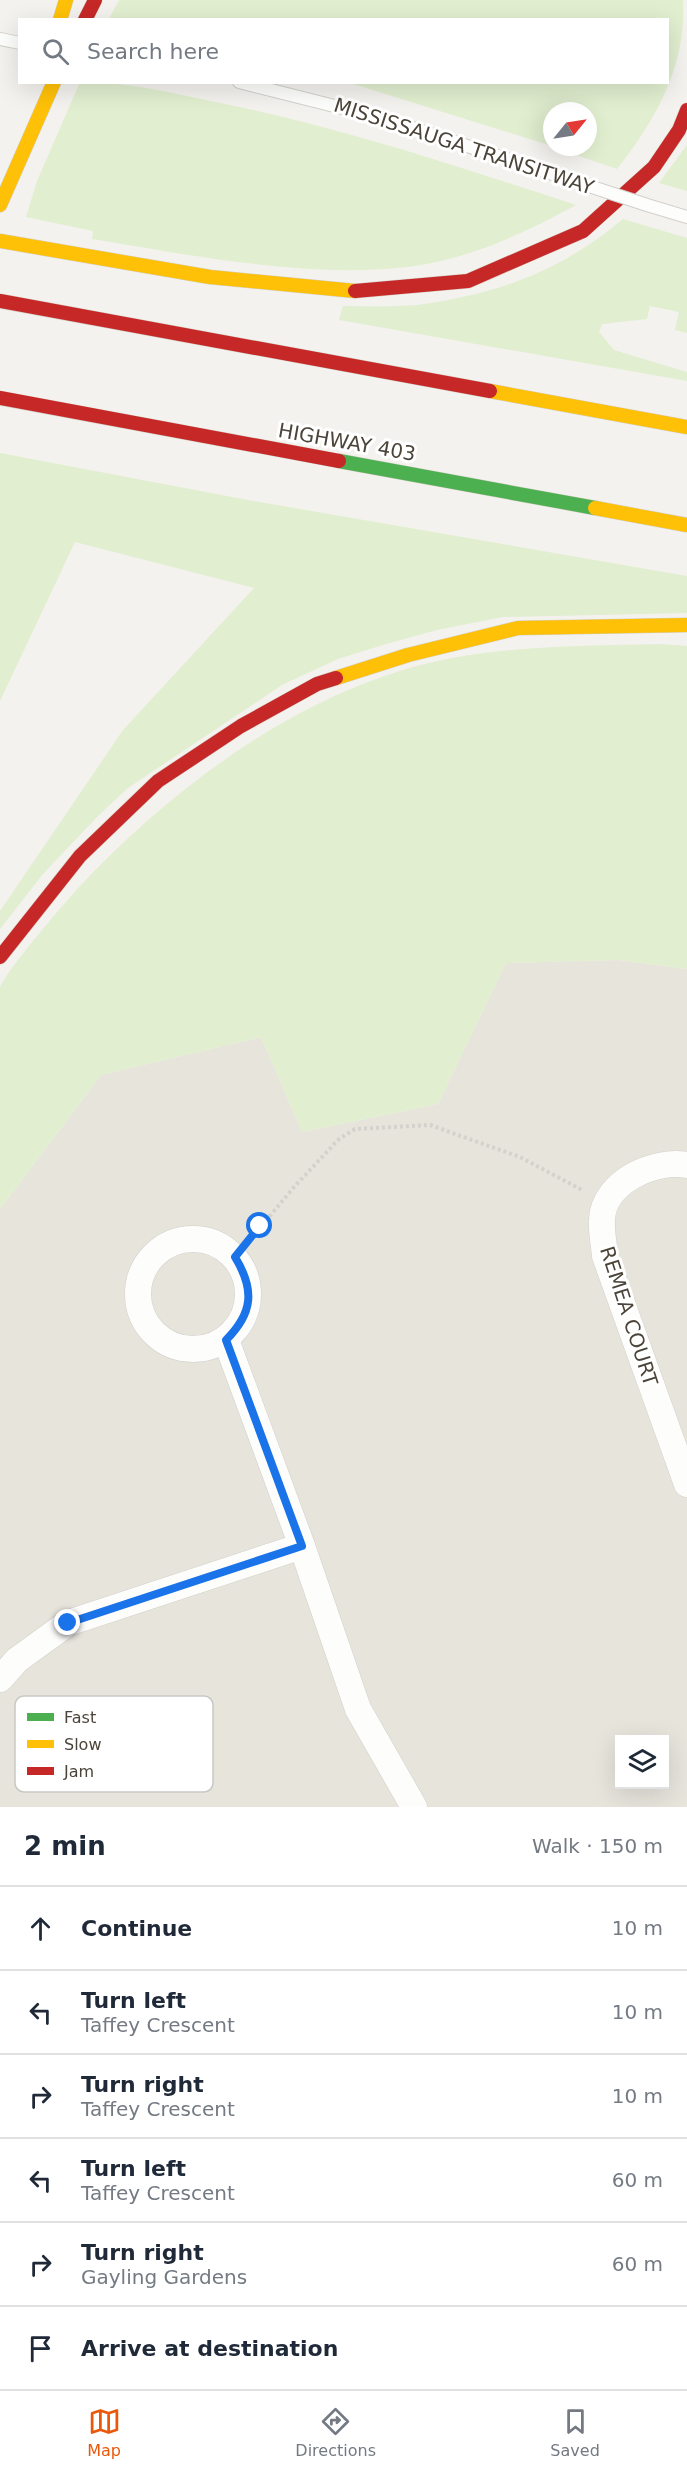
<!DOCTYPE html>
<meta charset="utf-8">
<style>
body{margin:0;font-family:"DejaVu Sans",sans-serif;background:#f6f6f7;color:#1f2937}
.controls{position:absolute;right:18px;bottom:18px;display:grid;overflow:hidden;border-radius:0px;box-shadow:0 6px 24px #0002}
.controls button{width:54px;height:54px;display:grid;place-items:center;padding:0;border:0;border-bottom:2px solid #e0e1e3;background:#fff;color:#1f2937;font:30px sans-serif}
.compass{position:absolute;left:543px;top:102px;width:54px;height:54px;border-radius:50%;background:#fff;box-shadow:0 6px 24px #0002;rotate:60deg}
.stop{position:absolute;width:18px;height:18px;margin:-14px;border:4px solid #1a73e8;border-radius:50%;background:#fff}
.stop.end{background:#1a73e8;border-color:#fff;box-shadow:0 2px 6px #0008}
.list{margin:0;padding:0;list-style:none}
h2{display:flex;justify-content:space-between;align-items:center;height:78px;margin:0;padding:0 24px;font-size:26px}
h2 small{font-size:20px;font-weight:400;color:#747a83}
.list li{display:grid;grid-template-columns:39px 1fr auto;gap:18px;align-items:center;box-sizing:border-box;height:84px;padding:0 24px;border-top:2px solid #e0e1e3}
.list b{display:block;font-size:22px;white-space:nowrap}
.list p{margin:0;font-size:20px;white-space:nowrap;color:#747a83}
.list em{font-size:20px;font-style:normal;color:#747a83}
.icon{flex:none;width:33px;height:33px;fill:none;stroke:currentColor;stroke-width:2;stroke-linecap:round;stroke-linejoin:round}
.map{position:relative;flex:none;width:687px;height:1807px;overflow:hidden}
.search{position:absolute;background:#fff;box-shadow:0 6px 24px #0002;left:18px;right:18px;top:18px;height:66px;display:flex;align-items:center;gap:15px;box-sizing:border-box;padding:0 21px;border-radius:0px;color:#747a83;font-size:22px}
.sheet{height:582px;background:#fff}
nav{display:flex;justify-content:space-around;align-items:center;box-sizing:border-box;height:84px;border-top:2px solid #e0e1e3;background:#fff;font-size:16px;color:#747a83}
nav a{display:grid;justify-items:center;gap:3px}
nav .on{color:#ea580c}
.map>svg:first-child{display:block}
</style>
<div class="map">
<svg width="687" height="1807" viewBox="0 0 687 1807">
<rect width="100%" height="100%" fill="#f4f2ee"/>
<path fill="#e7e4dc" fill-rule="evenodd" d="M618,960L687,969V1807H0V1209L101,1075L261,1037L302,1132L438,1104L506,963ZM620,1740H664V1784H620Z"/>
<g fill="#e1eecf">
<path d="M119,0H683C687,64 656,120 617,169L553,147H588V111H552V146L350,83L668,82V20L109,19Z"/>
<path d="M80,82C127,82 169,92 215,102C338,126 457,166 576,205C534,228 488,250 441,261C341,285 195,256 92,239L93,231L26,217L37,181Z"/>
<polygon points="687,145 687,191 659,183"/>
<path d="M623,219L687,238V333L675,330L679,312L650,306L647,319L602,324L599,332L614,350L687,372V381L339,320L343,306C368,306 393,307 417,305C496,295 563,270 623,219Z"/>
<polygon points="0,453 248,500 687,576 687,613 503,617 437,630 386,644 338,659 282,685 128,788 97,817 43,874 0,929 0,911 123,730 254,588 75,542 0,701"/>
<path d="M660,644L687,646V969L618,960L506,963L438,1104L302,1132L261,1037L101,1075L0,1209C0,1156 0,1102 0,1048C0,1030 0,1005 0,988C4,973 67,900 81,885C172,788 298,694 429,663C505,645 583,646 660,644Z"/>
</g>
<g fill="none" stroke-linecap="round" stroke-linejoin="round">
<defs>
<g id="lane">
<polyline points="0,39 20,43"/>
<polyline points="239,82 382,118 577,182"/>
<polyline points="647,205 687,217"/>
</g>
<g id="street">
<path d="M687,1165C654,1159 604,1182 602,1219C601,1231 604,1244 605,1256L687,1484"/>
<circle cx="193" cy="1294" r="55"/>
<polyline points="226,1340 302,1546 358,1709 414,1807"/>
<polyline points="0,1679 17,1660 68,1623 302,1546"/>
</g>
<polyline id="fast" points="339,461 595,508"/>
<g id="slow">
<polyline points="60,20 66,0"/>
<polyline points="0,205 54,82"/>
<polyline points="0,241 210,277 355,291"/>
<polyline points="490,391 687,427"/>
<polyline points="595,508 687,525"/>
<polyline points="336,678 408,655 518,628 687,625"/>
</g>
<g id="jam">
<polyline points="85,20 95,0"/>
<polyline points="355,291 468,281 583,231 654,167 679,130 687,110"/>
<polyline points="0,301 490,391"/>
<polyline points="0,398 339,461"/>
<polyline points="0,957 80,856 158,781 241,726 317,684 336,678"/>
</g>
</defs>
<use href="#lane" stroke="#d2d0cb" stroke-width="14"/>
<use href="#street" stroke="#d2d0cb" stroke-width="27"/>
<use href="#fast" stroke="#d3cfc5" stroke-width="15"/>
<use href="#slow" stroke="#d3cfc5" stroke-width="15"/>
<use href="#jam" stroke="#d3cfc5" stroke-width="15"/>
<polyline stroke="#d3d2cc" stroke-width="4" stroke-dasharray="3 3" stroke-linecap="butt" points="235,1258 294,1187 339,1139 355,1129 430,1125 520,1157 584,1191"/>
<use href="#lane" stroke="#fdfdfc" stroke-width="12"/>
<use href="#street" stroke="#fdfdfc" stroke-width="26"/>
<use href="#fast" stroke="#4caf50" stroke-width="14"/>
<use href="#slow" stroke="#ffc107" stroke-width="14"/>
<use href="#jam" stroke="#c62828" stroke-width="14"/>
<defs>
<polyline id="lane-bridge" points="577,182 647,205"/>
</defs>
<use href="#lane-bridge" stroke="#d2d0cb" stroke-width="14" stroke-linecap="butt"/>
<use href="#lane-bridge" stroke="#fdfdfc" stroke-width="12"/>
</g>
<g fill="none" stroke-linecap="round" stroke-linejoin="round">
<path stroke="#1a73e8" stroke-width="8" d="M68,1623L302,1546L226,1340C253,1313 255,1290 235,1257L260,1226"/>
</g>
<g text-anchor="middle" stroke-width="6" stroke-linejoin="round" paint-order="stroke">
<g font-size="20" fill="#4b4439" stroke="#fff">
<text transform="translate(464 146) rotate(18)" y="7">MISSISSAUGA TRANSITWAY</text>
<text transform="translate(347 442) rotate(10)" y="7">HIGHWAY 403</text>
<text transform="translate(629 1316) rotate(72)" y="7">REMEA COURT</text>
</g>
</g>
<rect x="15" y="1696" width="198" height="96" rx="9" fill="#fff" stroke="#c9c7c4" stroke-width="1.5"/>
<rect x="27" y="1713" width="27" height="8" fill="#4caf50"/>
<rect x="27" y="1740" width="27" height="8" fill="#ffc107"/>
<rect x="27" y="1767" width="27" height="8" fill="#c62828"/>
<g font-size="16" fill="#4b4439">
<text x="64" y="1723">Fast</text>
<text x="64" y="1750">Slow</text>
<text x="64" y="1777">Jam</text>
</g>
</svg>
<div class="controls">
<button><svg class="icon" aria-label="layers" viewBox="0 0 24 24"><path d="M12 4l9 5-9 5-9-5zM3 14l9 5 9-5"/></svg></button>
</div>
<svg class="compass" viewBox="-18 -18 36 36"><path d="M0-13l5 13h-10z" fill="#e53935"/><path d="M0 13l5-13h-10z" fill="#747a83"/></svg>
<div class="stop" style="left:260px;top:1226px"></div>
<div class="stop end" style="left:68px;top:1623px"></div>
<div class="search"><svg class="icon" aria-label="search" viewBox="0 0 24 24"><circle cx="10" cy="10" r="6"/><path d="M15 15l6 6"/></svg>Search here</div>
</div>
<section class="sheet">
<h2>2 min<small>Walk · 150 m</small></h2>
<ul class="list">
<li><svg class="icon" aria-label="ahead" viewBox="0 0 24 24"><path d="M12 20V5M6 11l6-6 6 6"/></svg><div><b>Continue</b></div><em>10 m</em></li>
<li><svg class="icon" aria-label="left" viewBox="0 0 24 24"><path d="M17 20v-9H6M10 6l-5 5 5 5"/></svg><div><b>Turn left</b><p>Taffey Crescent</p></div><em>10 m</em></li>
<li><svg class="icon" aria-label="right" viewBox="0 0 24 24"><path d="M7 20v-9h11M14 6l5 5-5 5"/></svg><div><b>Turn right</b><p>Taffey Crescent</p></div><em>10 m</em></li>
<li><svg class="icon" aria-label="left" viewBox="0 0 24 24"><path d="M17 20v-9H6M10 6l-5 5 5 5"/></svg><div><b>Turn left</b><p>Taffey Crescent</p></div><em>60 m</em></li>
<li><svg class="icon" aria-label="right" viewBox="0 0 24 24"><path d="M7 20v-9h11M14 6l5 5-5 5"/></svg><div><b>Turn right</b><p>Gayling Gardens</p></div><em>60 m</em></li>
<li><svg class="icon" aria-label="arrive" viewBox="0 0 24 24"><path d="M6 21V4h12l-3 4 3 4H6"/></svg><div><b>Arrive at destination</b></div></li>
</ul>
</section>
<nav>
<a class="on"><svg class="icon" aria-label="map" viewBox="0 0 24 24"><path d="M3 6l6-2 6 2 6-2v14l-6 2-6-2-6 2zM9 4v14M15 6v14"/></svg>Map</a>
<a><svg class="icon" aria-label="directions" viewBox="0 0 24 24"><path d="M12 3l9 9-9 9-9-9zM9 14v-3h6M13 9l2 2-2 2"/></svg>Directions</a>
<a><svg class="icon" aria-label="saved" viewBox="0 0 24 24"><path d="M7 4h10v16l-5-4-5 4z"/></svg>Saved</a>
</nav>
